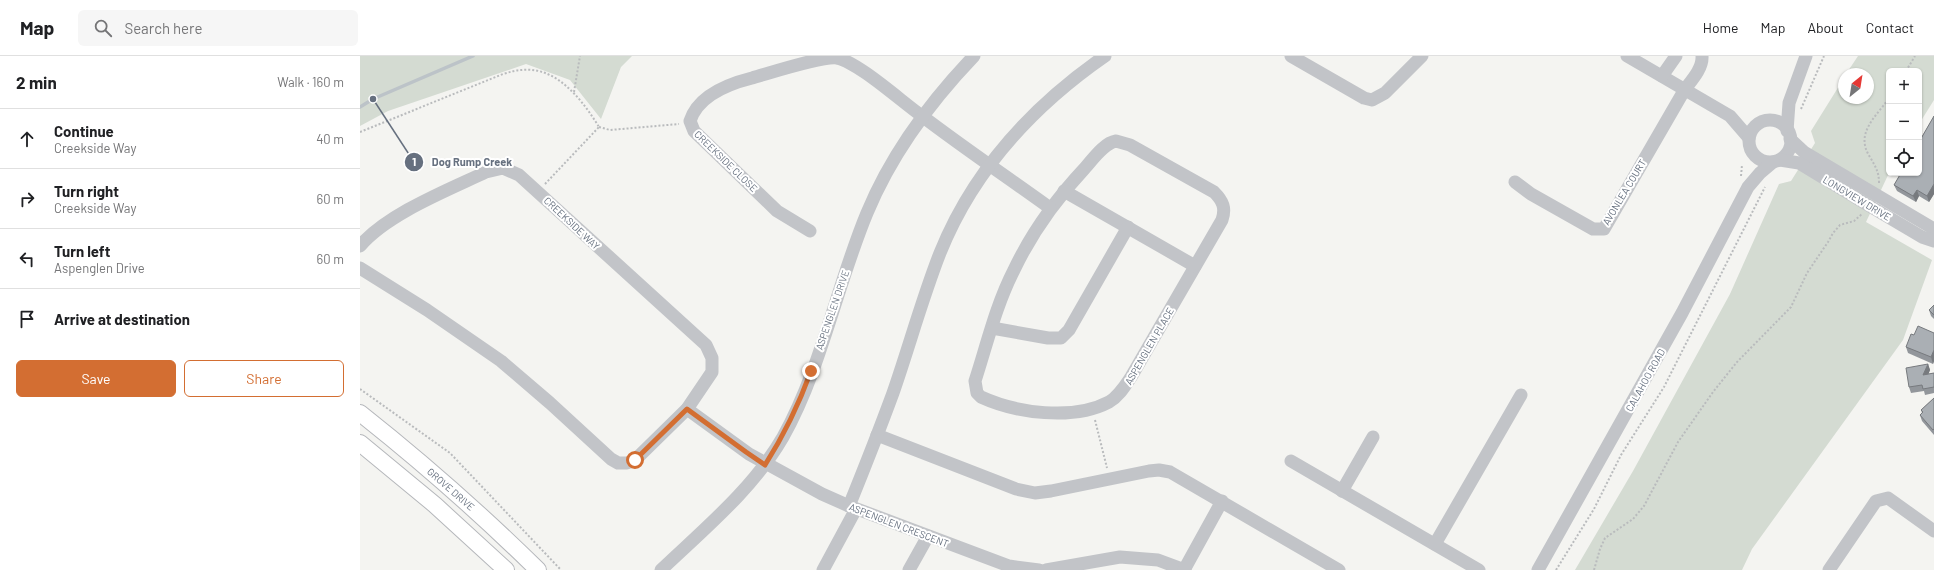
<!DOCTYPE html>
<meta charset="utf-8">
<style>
body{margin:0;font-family:Barlow,sans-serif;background:#f6f6f6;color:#202124}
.controls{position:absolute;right:12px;top:12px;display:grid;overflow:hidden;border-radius:6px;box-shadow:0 1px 3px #0004}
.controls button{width:36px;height:36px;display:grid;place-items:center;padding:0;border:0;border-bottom:1px solid #e0e0e0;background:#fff;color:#202124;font:20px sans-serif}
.compass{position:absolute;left:1478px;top:12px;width:36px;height:36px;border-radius:50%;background:#fff;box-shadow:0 1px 3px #0004;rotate:30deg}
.stop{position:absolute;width:12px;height:12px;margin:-9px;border:3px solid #d36e32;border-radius:50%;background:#fff}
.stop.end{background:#d36e32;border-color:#fff;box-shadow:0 1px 4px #0008}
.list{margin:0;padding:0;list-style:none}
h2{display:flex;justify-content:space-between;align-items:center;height:52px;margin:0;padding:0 16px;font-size:17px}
h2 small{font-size:13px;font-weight:400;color:#757577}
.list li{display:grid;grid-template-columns:26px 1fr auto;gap:12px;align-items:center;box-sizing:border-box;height:60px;padding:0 16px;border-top:1px solid #e0e0e0}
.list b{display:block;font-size:15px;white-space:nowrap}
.list p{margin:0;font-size:13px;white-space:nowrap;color:#757577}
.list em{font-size:13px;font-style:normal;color:#757577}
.actions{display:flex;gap:8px;padding:12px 16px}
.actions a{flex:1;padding:9px 0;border:1px solid #d36e32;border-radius:6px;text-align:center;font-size:14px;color:#d36e32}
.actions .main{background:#d36e32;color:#fff}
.icon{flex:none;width:22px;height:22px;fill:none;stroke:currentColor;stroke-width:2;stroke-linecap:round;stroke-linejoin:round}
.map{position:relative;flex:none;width:1574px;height:514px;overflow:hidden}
header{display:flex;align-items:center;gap:24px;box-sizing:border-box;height:56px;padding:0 20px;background:#fff;border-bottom:1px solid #e0e0e0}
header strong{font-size:19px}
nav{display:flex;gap:22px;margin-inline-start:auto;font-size:14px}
.search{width:280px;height:36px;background:#f6f6f6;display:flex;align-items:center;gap:10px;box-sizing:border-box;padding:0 14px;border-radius:6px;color:#757577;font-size:15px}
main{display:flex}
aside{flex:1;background:#fff}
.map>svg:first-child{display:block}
</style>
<header>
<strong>Map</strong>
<div class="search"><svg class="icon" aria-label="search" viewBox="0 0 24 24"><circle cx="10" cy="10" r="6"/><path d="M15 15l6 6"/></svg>Search here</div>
<nav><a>Home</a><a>Map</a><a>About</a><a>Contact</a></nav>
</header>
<main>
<aside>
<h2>2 min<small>Walk · 160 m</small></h2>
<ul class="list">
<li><svg class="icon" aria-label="ahead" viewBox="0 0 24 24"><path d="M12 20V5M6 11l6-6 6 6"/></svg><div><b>Continue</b><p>Creekside Way</p></div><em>40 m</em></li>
<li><svg class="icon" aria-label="right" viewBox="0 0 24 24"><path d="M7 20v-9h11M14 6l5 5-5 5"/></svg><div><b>Turn right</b><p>Creekside Way</p></div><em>60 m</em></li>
<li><svg class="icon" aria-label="left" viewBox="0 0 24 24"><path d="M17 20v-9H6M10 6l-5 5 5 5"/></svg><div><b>Turn left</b><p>Aspenglen Drive</p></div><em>60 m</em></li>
<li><svg class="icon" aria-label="arrive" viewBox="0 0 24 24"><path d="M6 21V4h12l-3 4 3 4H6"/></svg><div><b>Arrive at destination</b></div></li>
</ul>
<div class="actions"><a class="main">Save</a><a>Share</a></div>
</aside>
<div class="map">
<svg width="1574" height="514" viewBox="0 0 1574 514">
<rect width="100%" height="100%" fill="#f4f4f1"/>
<g fill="#d4dbd2">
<polygon points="0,0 272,0 261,11 241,63 210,24 166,8 28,55 0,70"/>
<polygon points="1498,0 1574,0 1574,44 1559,68 1559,15 1529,15 1529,117 1506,166 1572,204 1543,284 1392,493 1382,514 1215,514 1273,415 1370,238 1419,128 1431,125 1455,87 1451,75 1484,22 1484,42 1508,42 1508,18 1486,18"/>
</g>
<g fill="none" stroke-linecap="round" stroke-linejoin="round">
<polyline stroke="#bcc3c8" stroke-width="3.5" points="0,51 13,43 113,0"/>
<defs>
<g id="major">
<path d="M0,357C62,406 121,458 178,514"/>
<polyline points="0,387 75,449 146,514"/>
</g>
</defs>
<use href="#major" stroke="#b5b7bb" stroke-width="18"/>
<g stroke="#b9bbbd" stroke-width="2" stroke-dasharray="2 2" stroke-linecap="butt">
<polyline points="1546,15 1555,0"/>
<polyline points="214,36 220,0"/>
<polyline points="1441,53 1464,0"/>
<polyline points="239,71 250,74 319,68"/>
<path d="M0,76L143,18C150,16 156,14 162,14C197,10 223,45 239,71"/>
<polyline points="1381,120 1382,109"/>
<path d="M1519,127C1519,115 1515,110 1510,101C1494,77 1517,60 1529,42"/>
<polyline points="185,128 239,71"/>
<polyline points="0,333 90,397 201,514"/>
<polyline points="735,364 747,412"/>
<polyline points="1196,514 1234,453 1261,399 1304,331 1405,131"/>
<polyline points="1234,514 1240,493 1245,482 1273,463 1284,450 1318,386 1353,336 1377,306 1431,251 1447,217 1468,186 1473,177 1480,169 1494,165 1502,158"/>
</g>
<g stroke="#c2c4c8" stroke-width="13">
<polyline points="931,0 1004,42 1012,44 1025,37 1062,0"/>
<polyline points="1267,0 1370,60 1389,82"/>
<polyline points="1302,20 1316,0"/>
<circle cx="1410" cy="85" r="21"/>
<polyline points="1427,75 1429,47 1446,0"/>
<polyline points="1430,83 1444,96 1574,173"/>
<path d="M756,85L770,89L854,136C863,145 866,152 862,164L771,321C765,330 759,340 749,346C713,365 656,357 621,341L617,337L615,325C627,288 636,249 654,214C672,176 696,143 725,112C733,103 744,87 756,85Z"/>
<polyline points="1420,104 1439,107 1508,149 1562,181 1574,185"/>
<path d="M1155,126L1171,138L1233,173H1244L1325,33C1332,24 1343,12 1342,0"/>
<polyline points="704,135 835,210"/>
<path d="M450,175L417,155L334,75L330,65C338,40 368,28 392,22C410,17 462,0 477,2C498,6 542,46 562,60C604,92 647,121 690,152"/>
<path d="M0,190C27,158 88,134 126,116L143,112L159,119L346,289L352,302V316L327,353L275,404L267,407H258L251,403L190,347L141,305L67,254L0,212"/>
<polyline points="632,272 688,282 701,282 709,274 768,171"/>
<polyline points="327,353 389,398 462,438 489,450 649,510 679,514"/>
<polyline points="517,379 656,433 675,437 691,435 789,415 799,414 810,416 979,514"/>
<polyline points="931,405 1119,514"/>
<polyline points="982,435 1013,381"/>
<path d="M489,450C504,413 519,375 533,337C549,291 562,243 580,197C613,115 673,50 745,0"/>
<polyline points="1075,488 1161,339"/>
<path d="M301,514C344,473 393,433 423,381C461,313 477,229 507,157C531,99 571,45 614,0"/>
<polyline points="463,514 496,453"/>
<polyline points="549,514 568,480"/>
<polyline points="686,514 760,501 798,504 825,514"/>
<polyline points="824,514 862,445"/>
<polyline points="1178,514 1322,257 1388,131 1400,117 1413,106"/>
<polyline points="1469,514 1516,445 1528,442 1574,475"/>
</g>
<use href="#major" stroke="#fff" stroke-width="16"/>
</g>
<g fill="#92969b">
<polygon points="1574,60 1574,138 1569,146 1559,140 1556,146 1537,135 1534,129"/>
<polygon points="1574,249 1574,263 1571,260 1569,254"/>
<polygon points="1574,277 1574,305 1573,308 1548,297 1546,291 1554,279"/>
<polygon points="1568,308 1570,314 1568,318 1574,317 1574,337 1565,339 1564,335 1551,337 1549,331"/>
<polygon points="1574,342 1574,379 1562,365 1560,359 1562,357 1561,354"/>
</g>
<g fill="#777a7e">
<polygon points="1574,128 1574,138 1569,146 1567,140"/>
<polygon points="1557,134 1559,140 1556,146 1553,140"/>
<polygon points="1574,294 1574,305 1573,308 1571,301"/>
<polygon points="1568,308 1570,314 1566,325 1563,319"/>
</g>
<g fill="#aaafb4" stroke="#777a7e">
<polygon points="1574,60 1574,128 1567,140 1557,134 1553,140 1534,129 1541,117 1559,117 1559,86"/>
<polygon points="1574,249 1574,259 1569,254"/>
<polygon points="1558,270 1574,277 1574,294 1571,301 1546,291 1551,278 1554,279"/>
<polygon points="1568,308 1563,319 1574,317 1574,331 1563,333 1562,329 1549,331 1546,312"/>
<polygon points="1574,342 1574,373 1573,374 1560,359 1563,356 1561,354"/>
</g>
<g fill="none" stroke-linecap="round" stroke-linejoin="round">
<path stroke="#d36e32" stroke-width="5" d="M275,404L327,353L386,396L405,409C424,379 439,348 451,315"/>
</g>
<g text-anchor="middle" stroke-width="4" stroke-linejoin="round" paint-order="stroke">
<g font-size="10" fill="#66707f" stroke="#fff">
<text transform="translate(366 105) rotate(44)" y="4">CREEKSIDE CLOSE</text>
<text transform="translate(1264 136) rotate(-59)" y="4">AVONLEA COURT</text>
<text transform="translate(1497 142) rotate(31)" y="4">LONGVIEW DRIVE</text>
<text transform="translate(212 167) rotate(43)" y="4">CREEKSIDE WAY</text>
<text transform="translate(472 254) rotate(-71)" y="4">ASPENGLEN DRIVE</text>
<text transform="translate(789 290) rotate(-60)" y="4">ASPENGLEN PLACE</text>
<text transform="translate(1285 324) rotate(-61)" y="4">CALAHOO ROAD</text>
<text transform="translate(91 433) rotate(41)" y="4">GROVE DRIVE</text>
<text transform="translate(539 469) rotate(21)" y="4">ASPENGLEN CRESCENT</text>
</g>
</g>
<path fill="none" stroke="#66707f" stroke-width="1.5" d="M13 43L54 106"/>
<g fill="#66707f" stroke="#fff" stroke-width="1.5">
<circle cx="13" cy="43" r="4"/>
<circle cx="54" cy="106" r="10"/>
</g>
<g font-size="12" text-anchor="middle" font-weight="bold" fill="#fff">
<text x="54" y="110">1</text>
</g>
<g font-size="11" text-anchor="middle" font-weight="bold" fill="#66707f" stroke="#fff" stroke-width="4" stroke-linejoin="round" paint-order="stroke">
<text x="112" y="110">Dog Rump Creek</text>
</g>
</svg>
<div class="controls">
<button>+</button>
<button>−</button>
<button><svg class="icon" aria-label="locate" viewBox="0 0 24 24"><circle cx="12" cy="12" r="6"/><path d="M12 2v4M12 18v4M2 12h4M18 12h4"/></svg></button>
</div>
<svg class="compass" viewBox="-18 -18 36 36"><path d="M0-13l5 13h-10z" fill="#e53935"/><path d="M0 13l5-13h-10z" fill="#757577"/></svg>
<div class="stop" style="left:275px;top:404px"></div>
<div class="stop end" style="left:451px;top:315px"></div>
</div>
</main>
